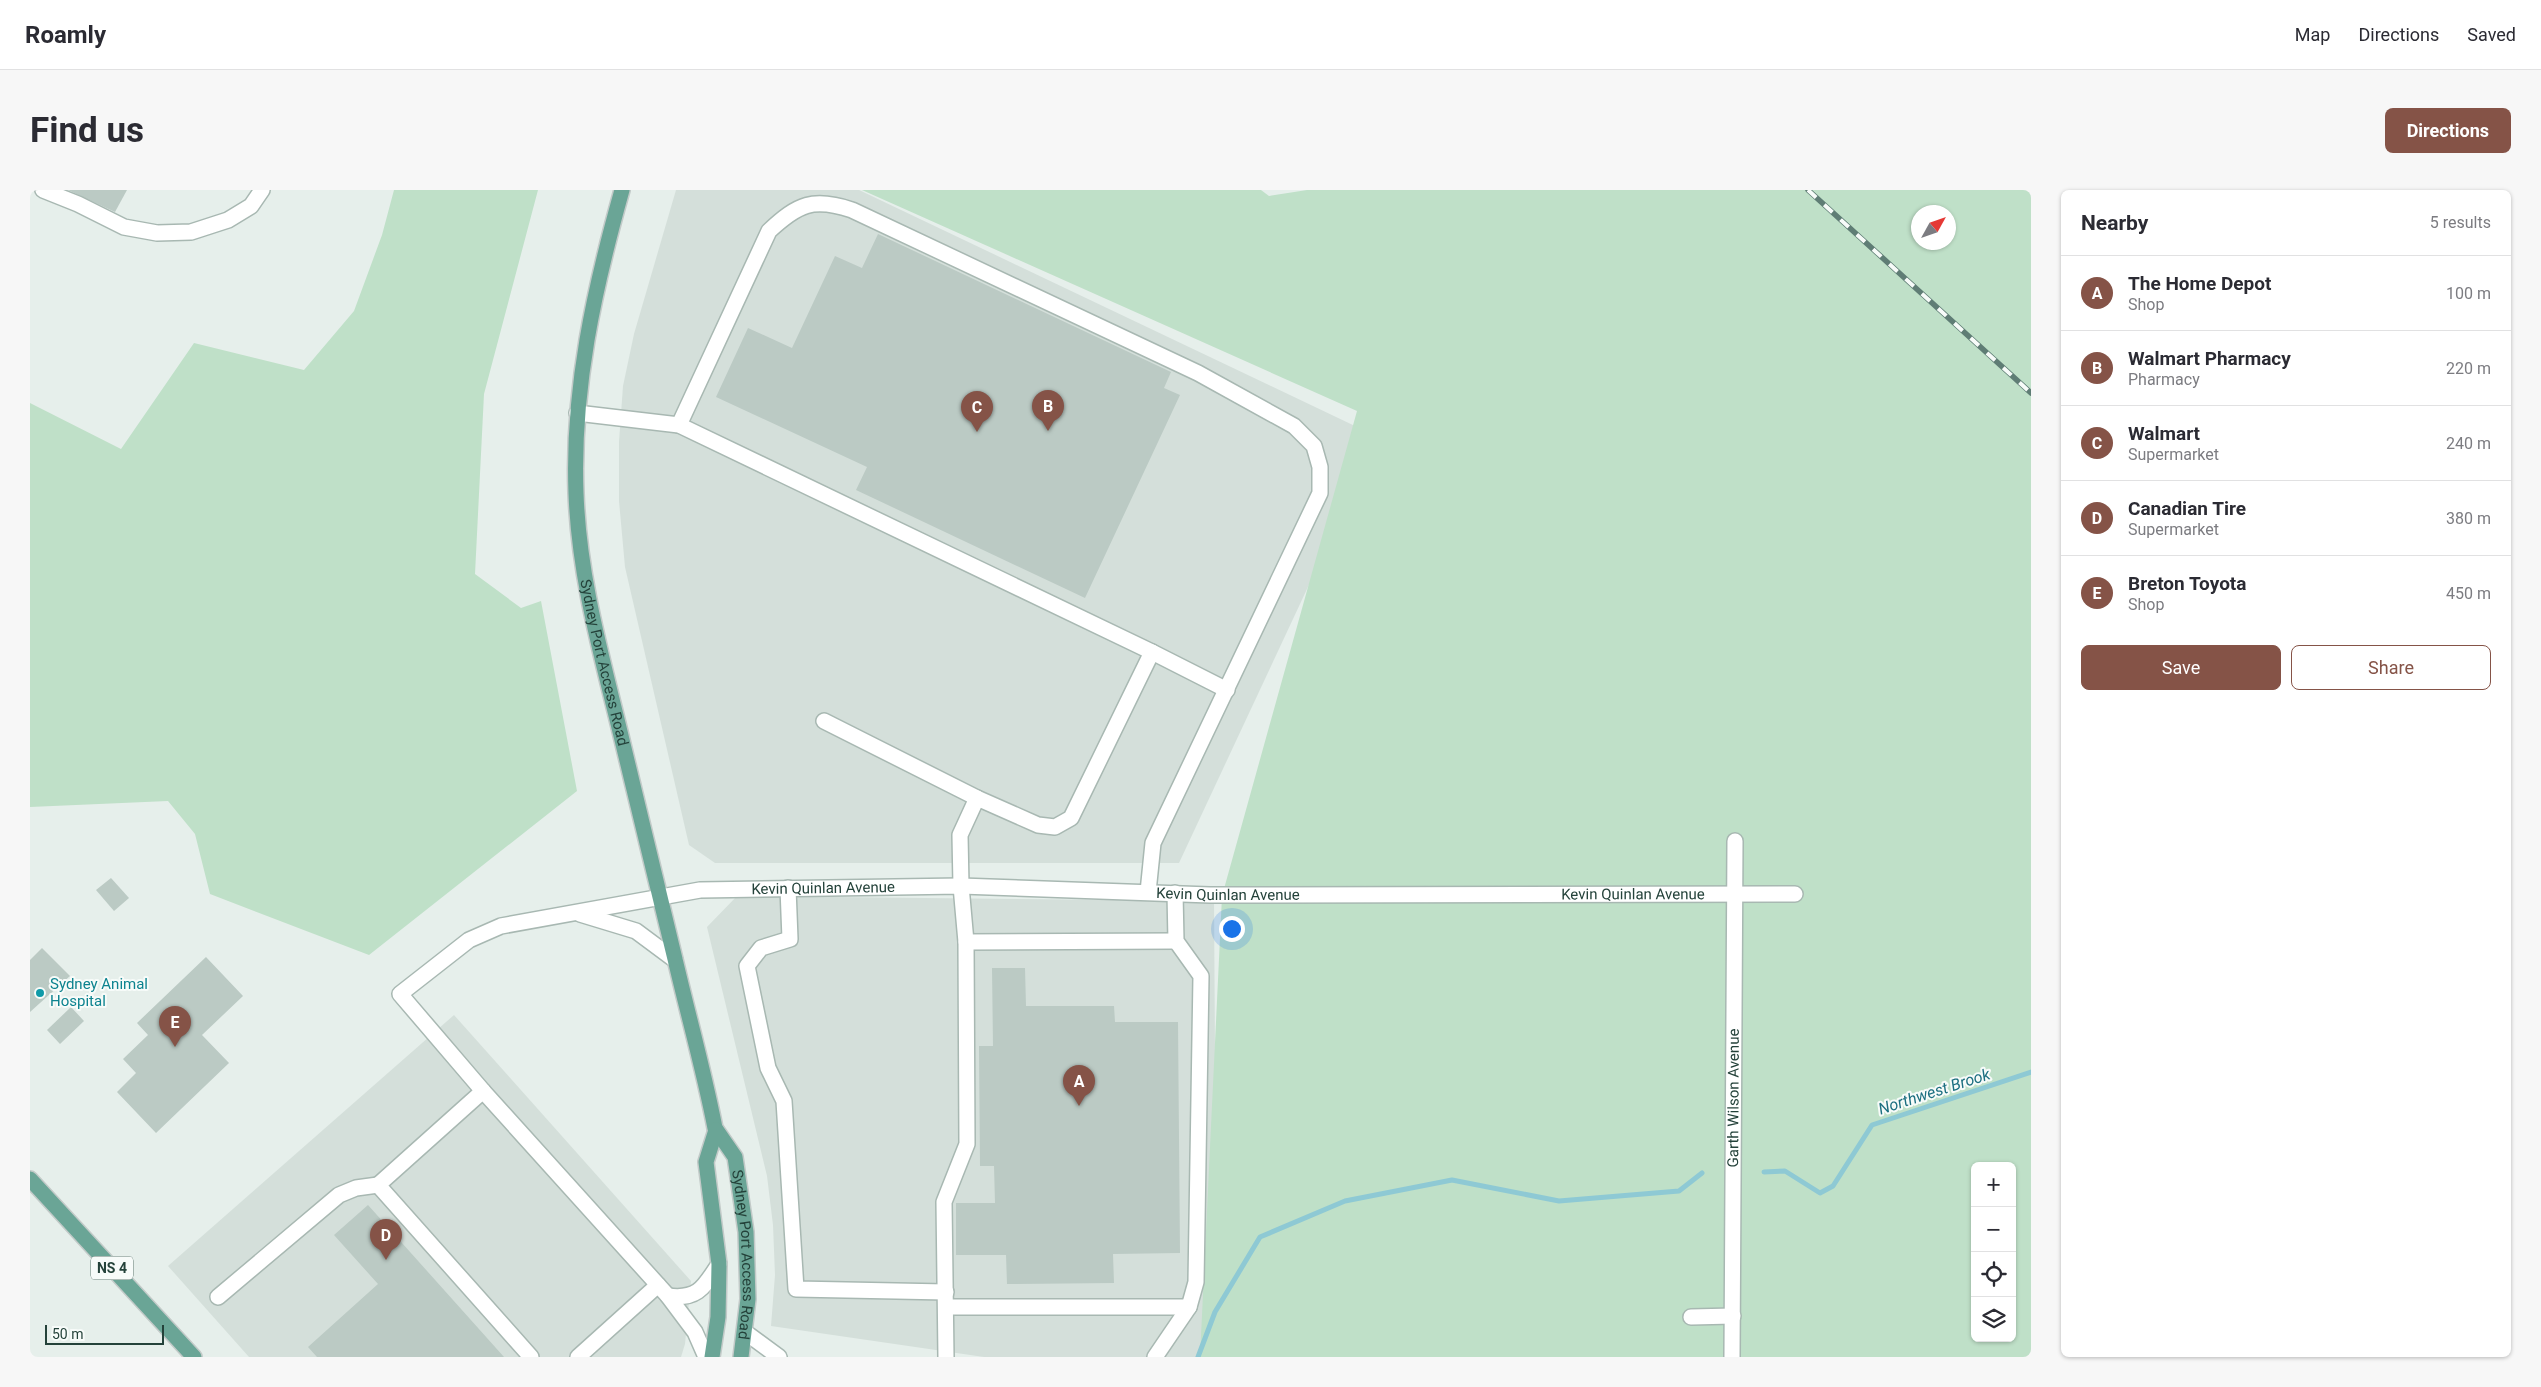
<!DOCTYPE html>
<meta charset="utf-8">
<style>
body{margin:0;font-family:Roboto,sans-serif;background:#f7f7f7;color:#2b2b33}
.controls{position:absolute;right:15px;bottom:15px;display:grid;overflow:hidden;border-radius:8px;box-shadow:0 1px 4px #0004}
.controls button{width:45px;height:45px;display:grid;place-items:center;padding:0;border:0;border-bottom:1px solid #e1e1e2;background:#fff;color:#2b2b33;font:25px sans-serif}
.compass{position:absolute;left:1881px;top:15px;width:45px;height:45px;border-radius:50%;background:#fff;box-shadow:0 1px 4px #0004;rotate:50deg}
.scale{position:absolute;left:15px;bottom:12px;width:119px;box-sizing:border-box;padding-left:5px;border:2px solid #24423a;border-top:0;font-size:14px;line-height:18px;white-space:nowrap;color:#24423a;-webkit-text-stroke:4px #f7fbf9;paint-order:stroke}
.you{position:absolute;left:1201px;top:738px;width:18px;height:18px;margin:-12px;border:4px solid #fff;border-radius:50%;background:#1a73e8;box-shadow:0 0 0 8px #1a73e833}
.badge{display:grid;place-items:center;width:32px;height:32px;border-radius:50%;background:#855347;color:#fff;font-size:16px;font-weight:700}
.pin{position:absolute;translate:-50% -41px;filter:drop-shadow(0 1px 2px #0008)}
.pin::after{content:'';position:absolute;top:26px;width:18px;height:15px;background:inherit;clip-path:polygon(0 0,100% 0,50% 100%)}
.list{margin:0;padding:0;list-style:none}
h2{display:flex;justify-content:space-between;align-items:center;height:65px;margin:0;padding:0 20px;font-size:21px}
h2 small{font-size:16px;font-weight:400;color:#7c7c81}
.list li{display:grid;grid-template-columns:32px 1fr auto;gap:15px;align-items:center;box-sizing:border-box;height:75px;padding:0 20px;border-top:1px solid #e1e1e2}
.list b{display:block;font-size:19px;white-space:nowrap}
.list p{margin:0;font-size:16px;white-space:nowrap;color:#7c7c81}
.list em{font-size:16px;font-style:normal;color:#7c7c81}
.actions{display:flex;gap:10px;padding:15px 20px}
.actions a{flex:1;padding:11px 0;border:1px solid #855347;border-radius:8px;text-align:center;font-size:18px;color:#855347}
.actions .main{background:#855347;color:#fff}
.icon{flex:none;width:28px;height:28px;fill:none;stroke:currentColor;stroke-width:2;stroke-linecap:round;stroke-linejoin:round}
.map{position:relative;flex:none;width:2001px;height:1167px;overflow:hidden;border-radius:8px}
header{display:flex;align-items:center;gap:30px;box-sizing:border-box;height:70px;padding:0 25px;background:#fff;border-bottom:1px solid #e1e1e2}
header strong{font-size:24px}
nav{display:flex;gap:28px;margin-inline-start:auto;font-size:18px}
.intro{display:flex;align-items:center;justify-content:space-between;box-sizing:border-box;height:120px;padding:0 30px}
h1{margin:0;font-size:35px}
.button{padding:12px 22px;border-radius:8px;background:#855347;color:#fff;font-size:18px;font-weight:700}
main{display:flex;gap:30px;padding:0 30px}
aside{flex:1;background:#fff;border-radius:8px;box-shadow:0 1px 4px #0004}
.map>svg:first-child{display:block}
</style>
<header>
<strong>Roamly</strong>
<nav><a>Map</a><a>Directions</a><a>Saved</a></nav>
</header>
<div class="intro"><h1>Find us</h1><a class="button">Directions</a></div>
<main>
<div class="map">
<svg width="2001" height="1167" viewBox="0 0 2001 1167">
<rect width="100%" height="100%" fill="#e6efeb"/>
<g fill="#d4dfda">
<polygon points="646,0 829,0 1348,247 1149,673 685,673 659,655 595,377 589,311 589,252 593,196 604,144"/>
<polygon points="707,706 1184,711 1187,1167 954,1167 741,1136 745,1085 743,1035 737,986 677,737"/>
<polygon points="424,825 661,1091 655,1154 651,1167 219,1167 138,1076"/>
</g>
<g fill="#bfe0c8" fill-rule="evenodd">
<polygon points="364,0 508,0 454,204 445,384 491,418 511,411 547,601 339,765 180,704 165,644 138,611 0,617 0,213 91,259 164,153 274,180 324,121 352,45"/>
<path d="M832,0H1231L1239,6L1277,0H2001V1167H1170L1192,706L1327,221ZM1888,22H1918V52H1888ZM1945,976H1982V1148H1945Z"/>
</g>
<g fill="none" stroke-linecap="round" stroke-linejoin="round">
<g stroke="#8ec9d4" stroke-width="5">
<polyline points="1734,982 1755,981 1790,1003 1803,996 1842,935 2001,882"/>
<polyline points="1168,1167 1185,1122 1230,1047 1315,1011 1422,990 1529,1011 1649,1001 1672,983"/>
</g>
</g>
<g fill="#bbcac4">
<polygon points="38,0 97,0 85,22"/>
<polygon points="848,44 1141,182 1134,198 1150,205 1055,408 826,300 837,277 686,207 718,138 762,158 805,66 832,78"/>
<polygon points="81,688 99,708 84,721 66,700"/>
<polygon points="12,758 40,786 0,822 0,770"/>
<polygon points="176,767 213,806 172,845 199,873 126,943 87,902 106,883 93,869 118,845 107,833"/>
<polygon points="962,778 995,778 996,816 1084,816 1085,832 1148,832 1150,1063 1083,1064 1084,1093 977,1094 976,1065 926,1065 926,1013 965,1013 964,976 950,976 949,856 963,856"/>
<polygon points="41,817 54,831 30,854 17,840"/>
<polygon points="338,1015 474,1167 287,1167 278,1157 348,1094 304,1045"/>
</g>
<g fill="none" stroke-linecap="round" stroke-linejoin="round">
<defs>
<g id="minor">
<polyline points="13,0 48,14 94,37 127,43 161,42 198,30 221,16 232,0"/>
<polyline points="547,223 649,235 1122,462 1197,500"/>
<path d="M649,235L739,41C768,14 783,7 822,20L1168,183L1264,236L1284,256L1290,277V303L1123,653L1118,702"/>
<polyline points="794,531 947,608 930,645 931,696 936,752 937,954 914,1012 916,1167"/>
<polyline points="947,608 1008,635 1025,637 1041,628 1122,462"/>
<polyline points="758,698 760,749 731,758 717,776 738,878 754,911 766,1099 916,1102"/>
<polyline points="550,724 606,741 645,770"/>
<polyline points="936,752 1146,751"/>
<polyline points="453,901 348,995 501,1167"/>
<path d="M638,1106C668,1110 674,1097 689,1074"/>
<polyline points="188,1107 309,1005 326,998 348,995"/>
<polyline points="916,1117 1159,1117"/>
<polyline points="1661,1127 1703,1126"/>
<polyline points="715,1142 749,1167"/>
<polyline points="548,1167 628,1095"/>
<path id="s1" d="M676,1167L665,1142L638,1106L453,901L370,804L439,750L471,736L670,700L931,696L1180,705L1765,704"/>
<polyline points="1125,1167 1159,1117 1166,1092 1171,786 1146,751 1145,703"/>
<path id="s2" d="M1702,1167L1705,651"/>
</g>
<g id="major">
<path id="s3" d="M592,0C564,100 542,199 546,303C549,390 573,470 593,554C610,625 627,697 645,769C658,825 674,881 685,938L705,967L716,1042L718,1109L711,1167"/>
<polyline points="0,989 164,1167"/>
<polyline points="682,1167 688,1127 689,1074 676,972 686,940"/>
</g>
</defs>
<use href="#minor" stroke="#a8b8b2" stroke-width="18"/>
<use href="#major" stroke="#c2cac8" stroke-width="18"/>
<use href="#minor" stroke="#fff" stroke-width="15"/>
<use href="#major" stroke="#6aa596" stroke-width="15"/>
<defs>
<polyline id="rail" points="1778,0 2001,203"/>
</defs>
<use href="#rail" stroke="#5f7d75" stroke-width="5.5"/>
<use href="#rail" stroke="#f7fbf9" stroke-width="4" stroke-dasharray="11" stroke-linecap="butt"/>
</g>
<circle fill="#0f9aa8" stroke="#f7fbf9" stroke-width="2" cx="10" cy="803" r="5"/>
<g text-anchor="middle" stroke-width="4" stroke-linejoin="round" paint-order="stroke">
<rect fill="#f7fbf9" stroke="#637a73" stroke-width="1" x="61" y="1066.5" width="42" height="23" rx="4"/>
<g font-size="14" font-weight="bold" fill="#24423a">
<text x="82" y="1083">NS 4</text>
</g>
<g font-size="15" fill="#24423a" stroke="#f7fbf9">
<text dy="5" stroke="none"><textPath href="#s3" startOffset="480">Sydney Port Access Road</textPath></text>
<text dy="5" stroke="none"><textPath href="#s1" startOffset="924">Kevin Quinlan Avenue</textPath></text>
<text dy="5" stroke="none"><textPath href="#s1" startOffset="1329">Kevin Quinlan Avenue</textPath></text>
<text dy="5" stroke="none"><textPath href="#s1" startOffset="1734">Kevin Quinlan Avenue</textPath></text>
<text dy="5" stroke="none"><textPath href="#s2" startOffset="259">Garth Wilson Avenue</textPath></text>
<text dy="5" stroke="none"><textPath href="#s3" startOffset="1092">Sydney Port Access Road</textPath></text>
</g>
<g font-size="15" fill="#0d838f" stroke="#f7fbf9" text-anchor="start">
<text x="20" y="799">Sydney Animal<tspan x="20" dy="17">Hospital</tspan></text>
</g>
<g font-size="16" font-style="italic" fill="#1c6f80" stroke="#f7fbf9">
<text transform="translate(1904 901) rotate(-18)" y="6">Northwest Brook</text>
</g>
</g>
</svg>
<div class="controls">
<button>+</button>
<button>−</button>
<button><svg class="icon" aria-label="locate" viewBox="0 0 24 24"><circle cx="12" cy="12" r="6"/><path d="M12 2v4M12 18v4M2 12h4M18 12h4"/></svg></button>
<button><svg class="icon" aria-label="layers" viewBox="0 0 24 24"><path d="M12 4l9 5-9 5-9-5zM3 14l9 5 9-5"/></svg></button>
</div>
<svg class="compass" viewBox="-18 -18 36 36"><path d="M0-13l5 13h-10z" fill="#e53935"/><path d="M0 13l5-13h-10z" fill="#7c7c81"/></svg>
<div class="scale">50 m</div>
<div class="you"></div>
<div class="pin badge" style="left:1049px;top:916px">A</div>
<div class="pin badge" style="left:1018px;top:241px">B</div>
<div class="pin badge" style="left:947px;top:242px">C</div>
<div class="pin badge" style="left:356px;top:1070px">D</div>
<div class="pin badge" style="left:145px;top:857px">E</div>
</div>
<aside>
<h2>Nearby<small>5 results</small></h2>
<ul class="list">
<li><span class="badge">A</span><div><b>The Home Depot</b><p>Shop</p></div><em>100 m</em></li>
<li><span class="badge">B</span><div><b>Walmart Pharmacy</b><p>Pharmacy</p></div><em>220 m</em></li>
<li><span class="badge">C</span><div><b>Walmart</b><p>Supermarket</p></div><em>240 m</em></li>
<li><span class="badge">D</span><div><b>Canadian Tire</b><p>Supermarket</p></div><em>380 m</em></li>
<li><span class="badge">E</span><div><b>Breton Toyota</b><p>Shop</p></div><em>450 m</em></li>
</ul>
<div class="actions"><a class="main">Save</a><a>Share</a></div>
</aside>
</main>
